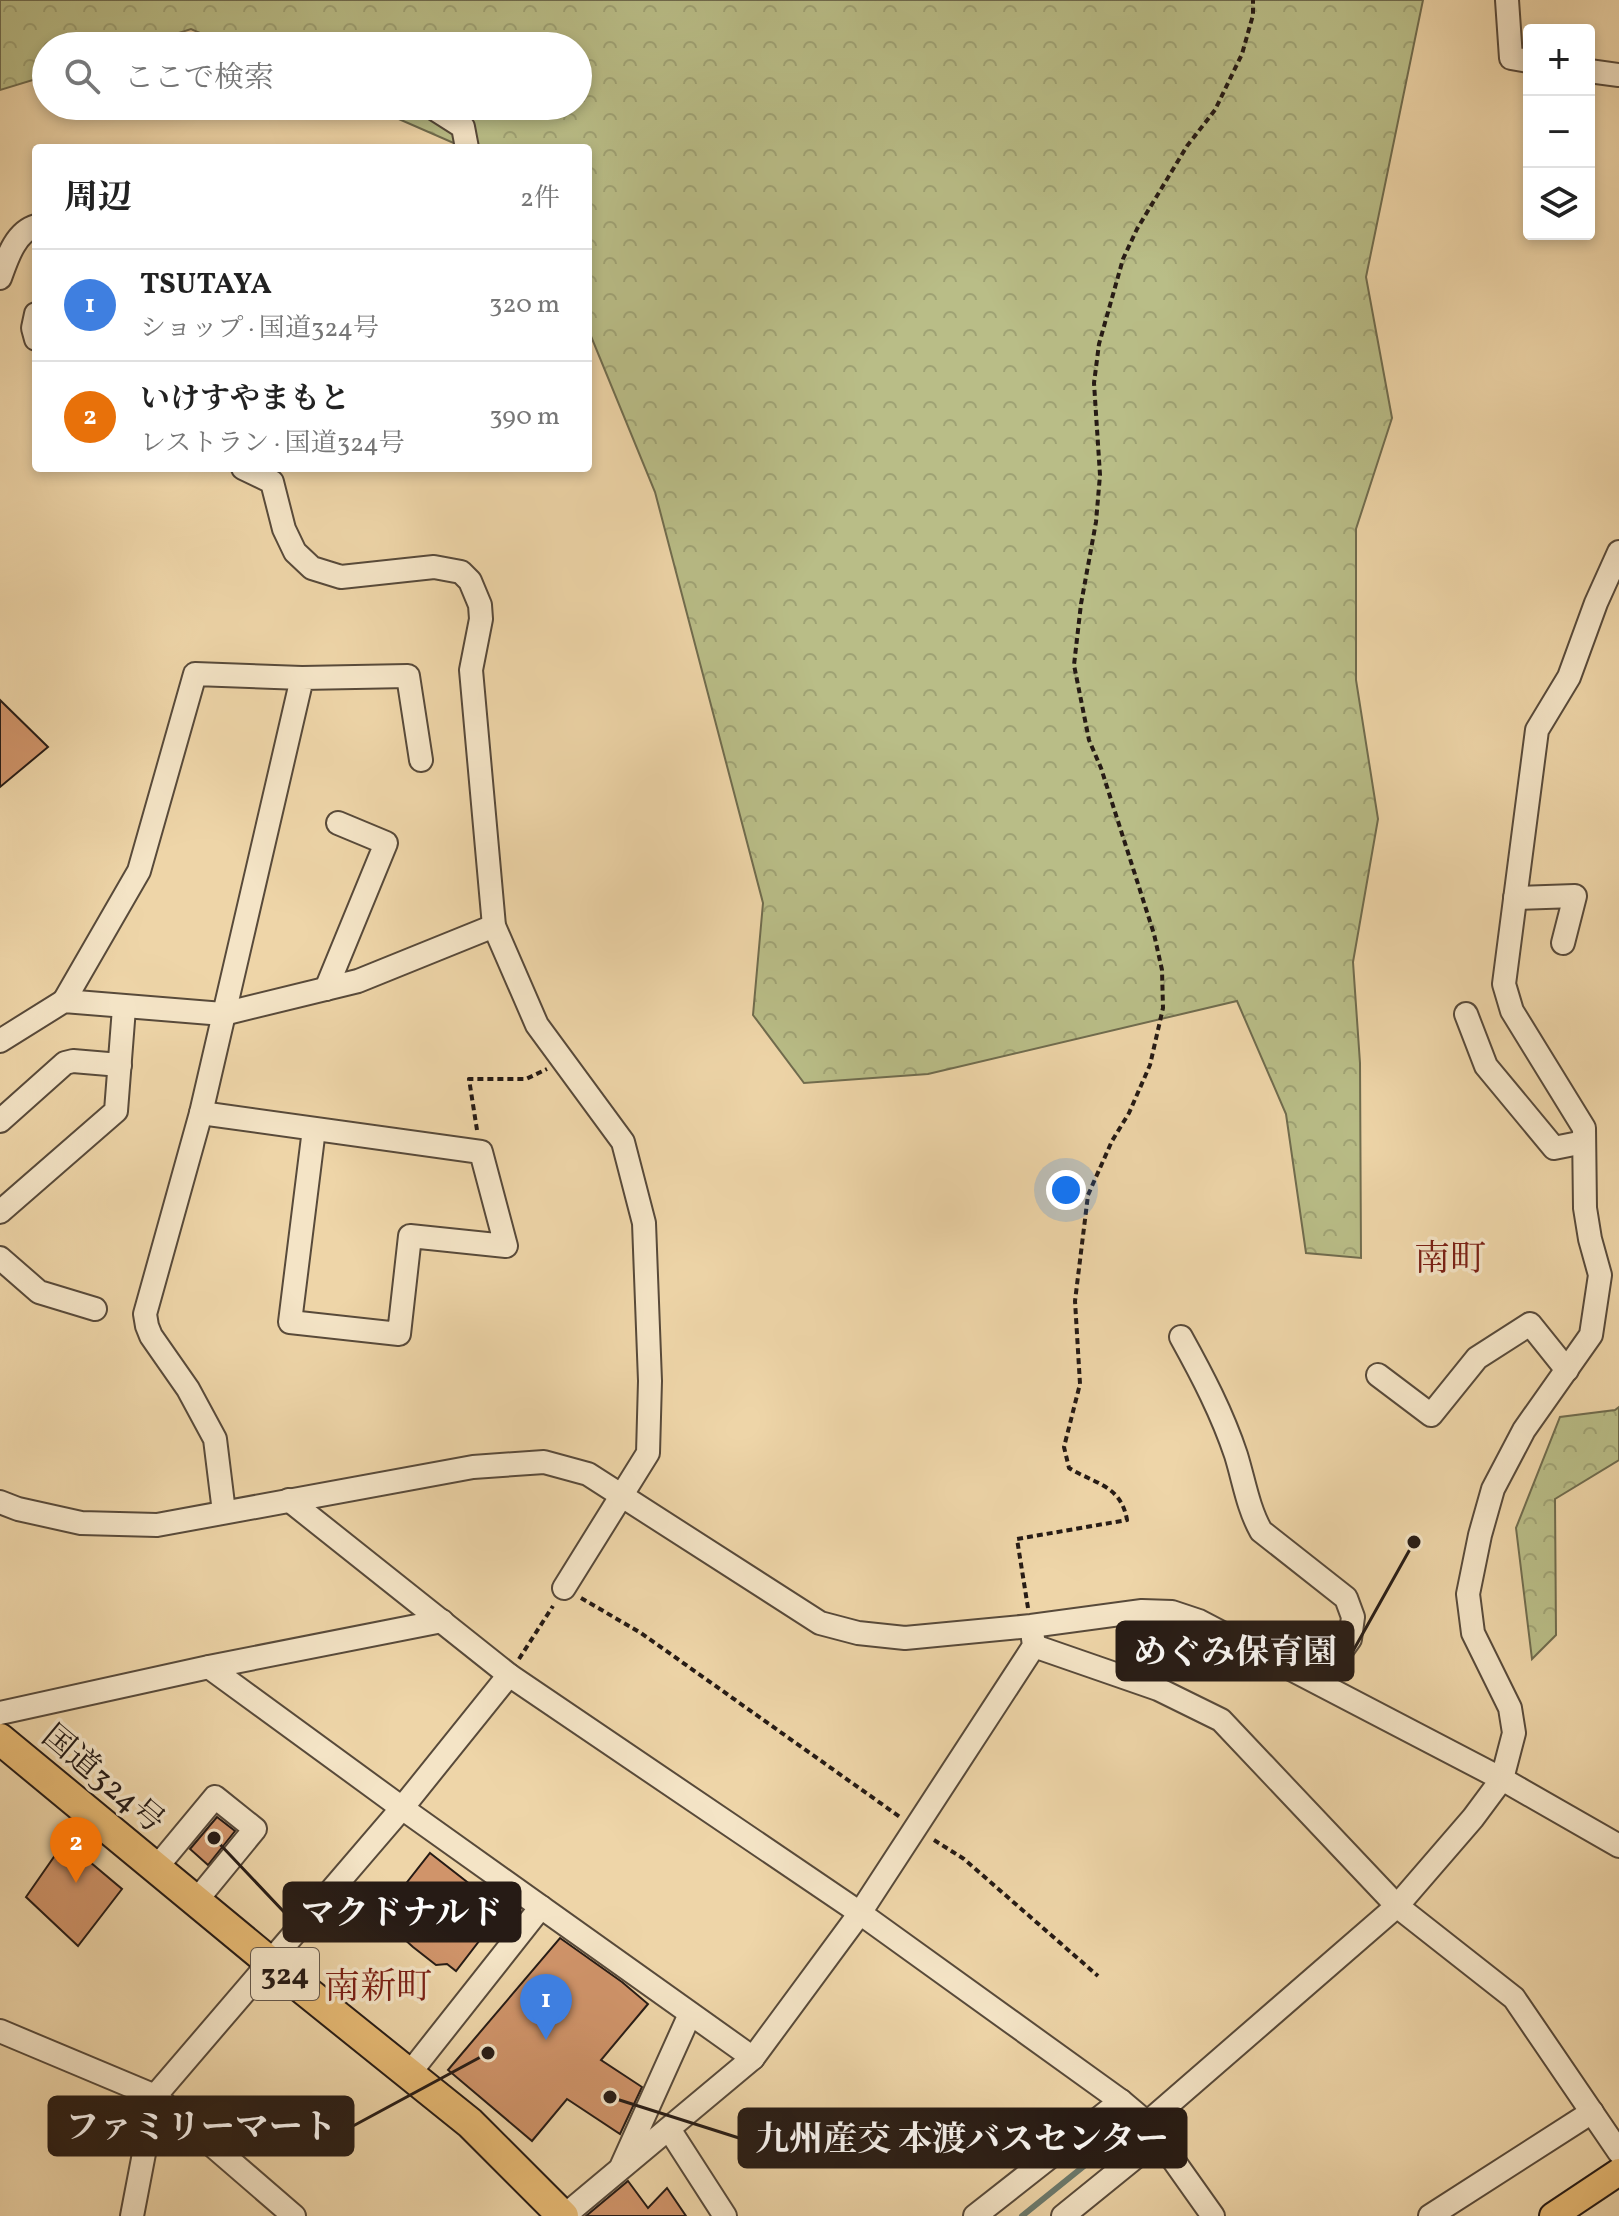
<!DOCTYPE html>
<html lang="ja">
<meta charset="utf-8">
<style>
body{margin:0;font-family:Vollkorn,"Noto Serif JP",serif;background:#f6f6f6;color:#222}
.controls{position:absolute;right:24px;top:24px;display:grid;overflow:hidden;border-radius:8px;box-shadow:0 4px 12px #0003}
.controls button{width:72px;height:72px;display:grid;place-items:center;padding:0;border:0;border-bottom:2px solid #e0e0e0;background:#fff;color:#222;font:40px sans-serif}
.you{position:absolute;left:1066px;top:1190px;width:28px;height:28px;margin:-20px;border:6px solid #fff;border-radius:50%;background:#1a73e8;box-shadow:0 0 0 12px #1a73e833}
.badge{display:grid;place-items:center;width:52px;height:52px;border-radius:50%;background:#8f2418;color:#fff;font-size:26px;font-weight:700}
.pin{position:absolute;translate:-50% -66px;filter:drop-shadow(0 2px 4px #0008)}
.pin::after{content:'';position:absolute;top:42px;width:28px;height:24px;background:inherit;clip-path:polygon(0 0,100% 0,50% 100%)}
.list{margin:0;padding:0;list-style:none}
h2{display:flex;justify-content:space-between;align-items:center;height:104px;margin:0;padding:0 32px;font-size:34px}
h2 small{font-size:26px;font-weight:400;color:#767676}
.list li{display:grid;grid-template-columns:52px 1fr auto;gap:24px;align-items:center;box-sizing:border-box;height:112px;padding:0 32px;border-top:2px solid #e0e0e0}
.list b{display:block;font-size:30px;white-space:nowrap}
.list p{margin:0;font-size:26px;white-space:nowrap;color:#767676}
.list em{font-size:26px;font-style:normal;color:#767676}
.icon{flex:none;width:44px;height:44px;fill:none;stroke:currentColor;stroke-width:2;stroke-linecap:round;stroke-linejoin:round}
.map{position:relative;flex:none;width:1619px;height:2216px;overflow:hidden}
.search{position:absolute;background:#fff;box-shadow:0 4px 12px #0003;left:32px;top:32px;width:560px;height:88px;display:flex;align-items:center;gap:20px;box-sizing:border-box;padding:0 28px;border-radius:44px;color:#767676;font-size:30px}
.panel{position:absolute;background:#fff;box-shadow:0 4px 12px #0003;left:32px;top:144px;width:560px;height:328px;border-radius:8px}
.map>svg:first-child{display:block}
</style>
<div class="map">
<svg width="1619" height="2216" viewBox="0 0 1619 2216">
<defs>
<pattern id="forest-crowns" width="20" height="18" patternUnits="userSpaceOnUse" patternTransform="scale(2)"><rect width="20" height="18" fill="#b9bd87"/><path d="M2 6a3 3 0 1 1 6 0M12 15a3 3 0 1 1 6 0" fill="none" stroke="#9fa274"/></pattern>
</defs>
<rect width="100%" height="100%" fill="#eed5a8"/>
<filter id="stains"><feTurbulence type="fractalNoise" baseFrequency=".0025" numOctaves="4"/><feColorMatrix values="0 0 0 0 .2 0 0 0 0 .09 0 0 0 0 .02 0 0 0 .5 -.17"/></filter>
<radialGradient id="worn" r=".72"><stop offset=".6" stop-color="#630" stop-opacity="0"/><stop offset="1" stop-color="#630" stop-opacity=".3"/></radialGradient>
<g fill="url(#forest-crowns)" stroke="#706c4e" stroke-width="2">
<polygon points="0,0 1423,0 1366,277 1392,418 1356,529 1356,680 1378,819 1353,962 1360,1063 1361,1258 1306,1253 1286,1114 1237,1001 928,1074 804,1083 753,1015 763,903 655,492 588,329 588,148 465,148 369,106 578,106 578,46 230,46 191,29 138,46 46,46 46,76 0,90"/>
<polygon points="1619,1407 1619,1460 1555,1499 1556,1635 1532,1659 1516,1528 1560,1417 1615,1410"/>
</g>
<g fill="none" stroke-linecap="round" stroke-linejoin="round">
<polyline stroke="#6b7a6d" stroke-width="6" points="1022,2216 1120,2137"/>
</g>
<g fill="#d0946a" stroke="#261b15" stroke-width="2">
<polygon points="0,700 48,747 0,787"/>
<polygon points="217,1817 235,1831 208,1865 190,1849"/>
<polygon points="65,1841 122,1889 78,1946 26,1897"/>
<polygon points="430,1853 503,1910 456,1971 447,1964 436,1965 413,1947 393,1929 390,1921 382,1914"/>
<polygon points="560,1938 622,1982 648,2004 601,2060 642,2087 620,2134 567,2099 532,2141 448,2070"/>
<polygon points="628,2181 648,2208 667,2188 686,2216 586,2216"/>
</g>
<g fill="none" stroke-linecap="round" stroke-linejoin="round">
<defs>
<g id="minor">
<polyline points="1507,0 1511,58 1529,61"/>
<polyline points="1589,71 1619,75"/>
<polyline points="430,106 463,127 467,148"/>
<path d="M0,278C7,259 15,232 36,226"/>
<polyline points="36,314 33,328 36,339"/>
<polyline points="243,468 272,482 284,529 295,552 312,568 341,577 434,567 461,572 470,581 480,605 481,619 471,670 494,926 537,1025 623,1142 644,1223 650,1381 648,1453 564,1588"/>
<polyline points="1515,898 1575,896 1563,943"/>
<polyline points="326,989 386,843 338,823"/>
<polyline points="64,1001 139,871 195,674 302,678"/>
<polyline points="1466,1014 1486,1066 1554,1148 1584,1142"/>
<polyline points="0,1041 64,1001 223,1014 358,981 494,926"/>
<polyline points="201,1113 481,1152 506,1246 410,1236 399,1334 290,1322 314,1129"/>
<polyline points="0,1121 65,1063 73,1061 120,1065"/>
<polyline points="0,1212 116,1111 124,1008"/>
<polyline points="0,1258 39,1292 95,1309"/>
<path d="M1181,1337C1202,1375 1222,1413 1236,1455C1244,1481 1248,1508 1261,1531L1346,1598L1353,1617L1350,1639L1319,1683"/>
<polyline points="1378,1375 1431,1415 1477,1358 1530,1324 1567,1370"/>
<polyline points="289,1500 509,1675 860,1913 1121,2101 1147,2123 1213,2216"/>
<polyline points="0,1502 18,1509 81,1523 157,1525 473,1467 544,1462 588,1474 820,1623 858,1633 905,1638 1031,1626 1142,1611 1172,1612 1199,1621 1502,1779 1619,1846"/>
<polyline points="224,1512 215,1439 188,1389 151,1336 147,1326 145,1314 201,1113 302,678 408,676 421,760"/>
<polyline points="1034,1646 1158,1689 1221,1720 1397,1906 1514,1998 1619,2152"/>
<polyline points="209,1667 402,1808 753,2058"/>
<polyline points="0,1713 209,1667 442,1621"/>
<polyline points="156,1868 215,1797 255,1829 196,1901"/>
<polyline points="0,2031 155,2096 294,2216"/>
<polyline points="409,2074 541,1907"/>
<polyline points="1147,2123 1397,1906 1473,1818 1502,1779 1514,1733 1510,1708 1473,1633 1468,1594 1480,1535 1493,1489 1524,1430 1591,1335 1600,1275 1590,1239 1585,1208 1584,1128 1512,1011 1504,984 1537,730 1569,677 1596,603 1619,552"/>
<polyline points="669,2129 725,2216"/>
<polyline points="622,2165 690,2014"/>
<polyline points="132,2216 155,2096 402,1808 509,1675"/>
<polyline points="564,2216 753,2058 860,1913 1034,1646 1032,1631"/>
<polyline points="975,2216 1121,2101"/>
<polyline points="1063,2216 1158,2139"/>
<polyline points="1430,2216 1592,2112"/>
</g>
<polyline id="major" points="1553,2216 1619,2172"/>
<polyline id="highway" points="0,1739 271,1963 470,2123 563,2216"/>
</defs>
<use href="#minor" stroke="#584a3a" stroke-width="26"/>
<use href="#major" stroke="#261b15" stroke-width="30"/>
<use href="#highway" stroke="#261b15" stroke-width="34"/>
<g stroke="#261b15" stroke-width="4" stroke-dasharray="6 4" stroke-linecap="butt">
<polyline points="477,1130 469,1079 526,1079 547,1069"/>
<polyline points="581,1598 641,1633 900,1817"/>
<path d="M1028,1608L1017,1539L1127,1520C1121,1485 1095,1484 1069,1468L1064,1447L1080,1384L1075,1301L1088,1195L1112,1141L1129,1113L1150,1065L1163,1008L1162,970L1154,934L1101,768L1089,740L1074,665L1081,604L1096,522L1100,475L1094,383L1099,344L1123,259L1137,229L1187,146L1215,110L1242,54L1253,15V0"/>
<polyline points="519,1659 553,1606"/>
<polyline points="934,1840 964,1859 1098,1976"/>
</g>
<use href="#minor" stroke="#f4e4c6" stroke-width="22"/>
<use href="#major" stroke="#e7ba74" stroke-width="26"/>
<use href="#highway" stroke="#e7ba74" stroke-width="30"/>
</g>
<g text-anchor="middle" stroke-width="7" stroke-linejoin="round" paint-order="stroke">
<rect fill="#f4e4c6" stroke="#64574a" stroke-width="2" x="251" y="1948" width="68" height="52" rx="6"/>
<g font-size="30" font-weight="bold" fill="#261b15">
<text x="285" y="1984">324</text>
</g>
<g font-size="32" fill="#261b15" stroke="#f4e4c6">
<text transform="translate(104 1778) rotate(40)" y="11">国道324号</text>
</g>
<g font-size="36" fill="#7a1f14" stroke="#f4e4c6">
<text x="1450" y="1270">南町</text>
<text x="378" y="1998">南新町</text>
</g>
</g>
<path fill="none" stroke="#261b15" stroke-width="3" d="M1414 1542L1353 1651M214 1838L284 1912M488 2053L353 2126M610 2097L739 2138"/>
<g fill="#261b15" stroke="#f4e4c6" stroke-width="3">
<circle cx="1414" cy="1542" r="8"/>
<circle cx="214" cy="1838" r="8"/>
<circle cx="488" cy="2053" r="8"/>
<circle cx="610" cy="2097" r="8"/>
</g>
<g fill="#261b15" stroke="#261b15" stroke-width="3">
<rect x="1117" y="1622" width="236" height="58" rx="8"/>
<rect x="284" y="1883" width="236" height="58" rx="8"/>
<rect x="49" y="2097" width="304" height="58" rx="8"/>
<rect x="739" y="2109" width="447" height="58" rx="8"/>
</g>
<g font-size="34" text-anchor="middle" font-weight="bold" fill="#fff">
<text x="1235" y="1663">めぐみ保育園</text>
<text x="402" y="1924">マクドナルド</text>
<text x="201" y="2138">ファミリーマート</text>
<text x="962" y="2150">九州産交 本渡バスセンター</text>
</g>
<rect width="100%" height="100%" filter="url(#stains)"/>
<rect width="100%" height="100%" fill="url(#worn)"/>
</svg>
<div class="controls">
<button>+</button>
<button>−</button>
<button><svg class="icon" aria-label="layers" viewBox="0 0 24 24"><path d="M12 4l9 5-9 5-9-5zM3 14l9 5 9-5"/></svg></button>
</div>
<div class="you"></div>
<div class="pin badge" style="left:546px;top:2040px;background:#3f7fe0">1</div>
<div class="pin badge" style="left:76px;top:1883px;background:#e8710a">2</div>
<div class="search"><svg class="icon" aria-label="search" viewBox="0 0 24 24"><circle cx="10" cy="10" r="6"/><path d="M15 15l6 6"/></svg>ここで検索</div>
<section class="panel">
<h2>周辺<small>2件</small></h2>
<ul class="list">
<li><span class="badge" style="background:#3f7fe0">1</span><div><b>TSUTAYA</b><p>ショップ · 国道324号</p></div><em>320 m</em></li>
<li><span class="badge" style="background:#e8710a">2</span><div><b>いけすやまもと</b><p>レストラン · 国道324号</p></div><em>390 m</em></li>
</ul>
</section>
</div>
